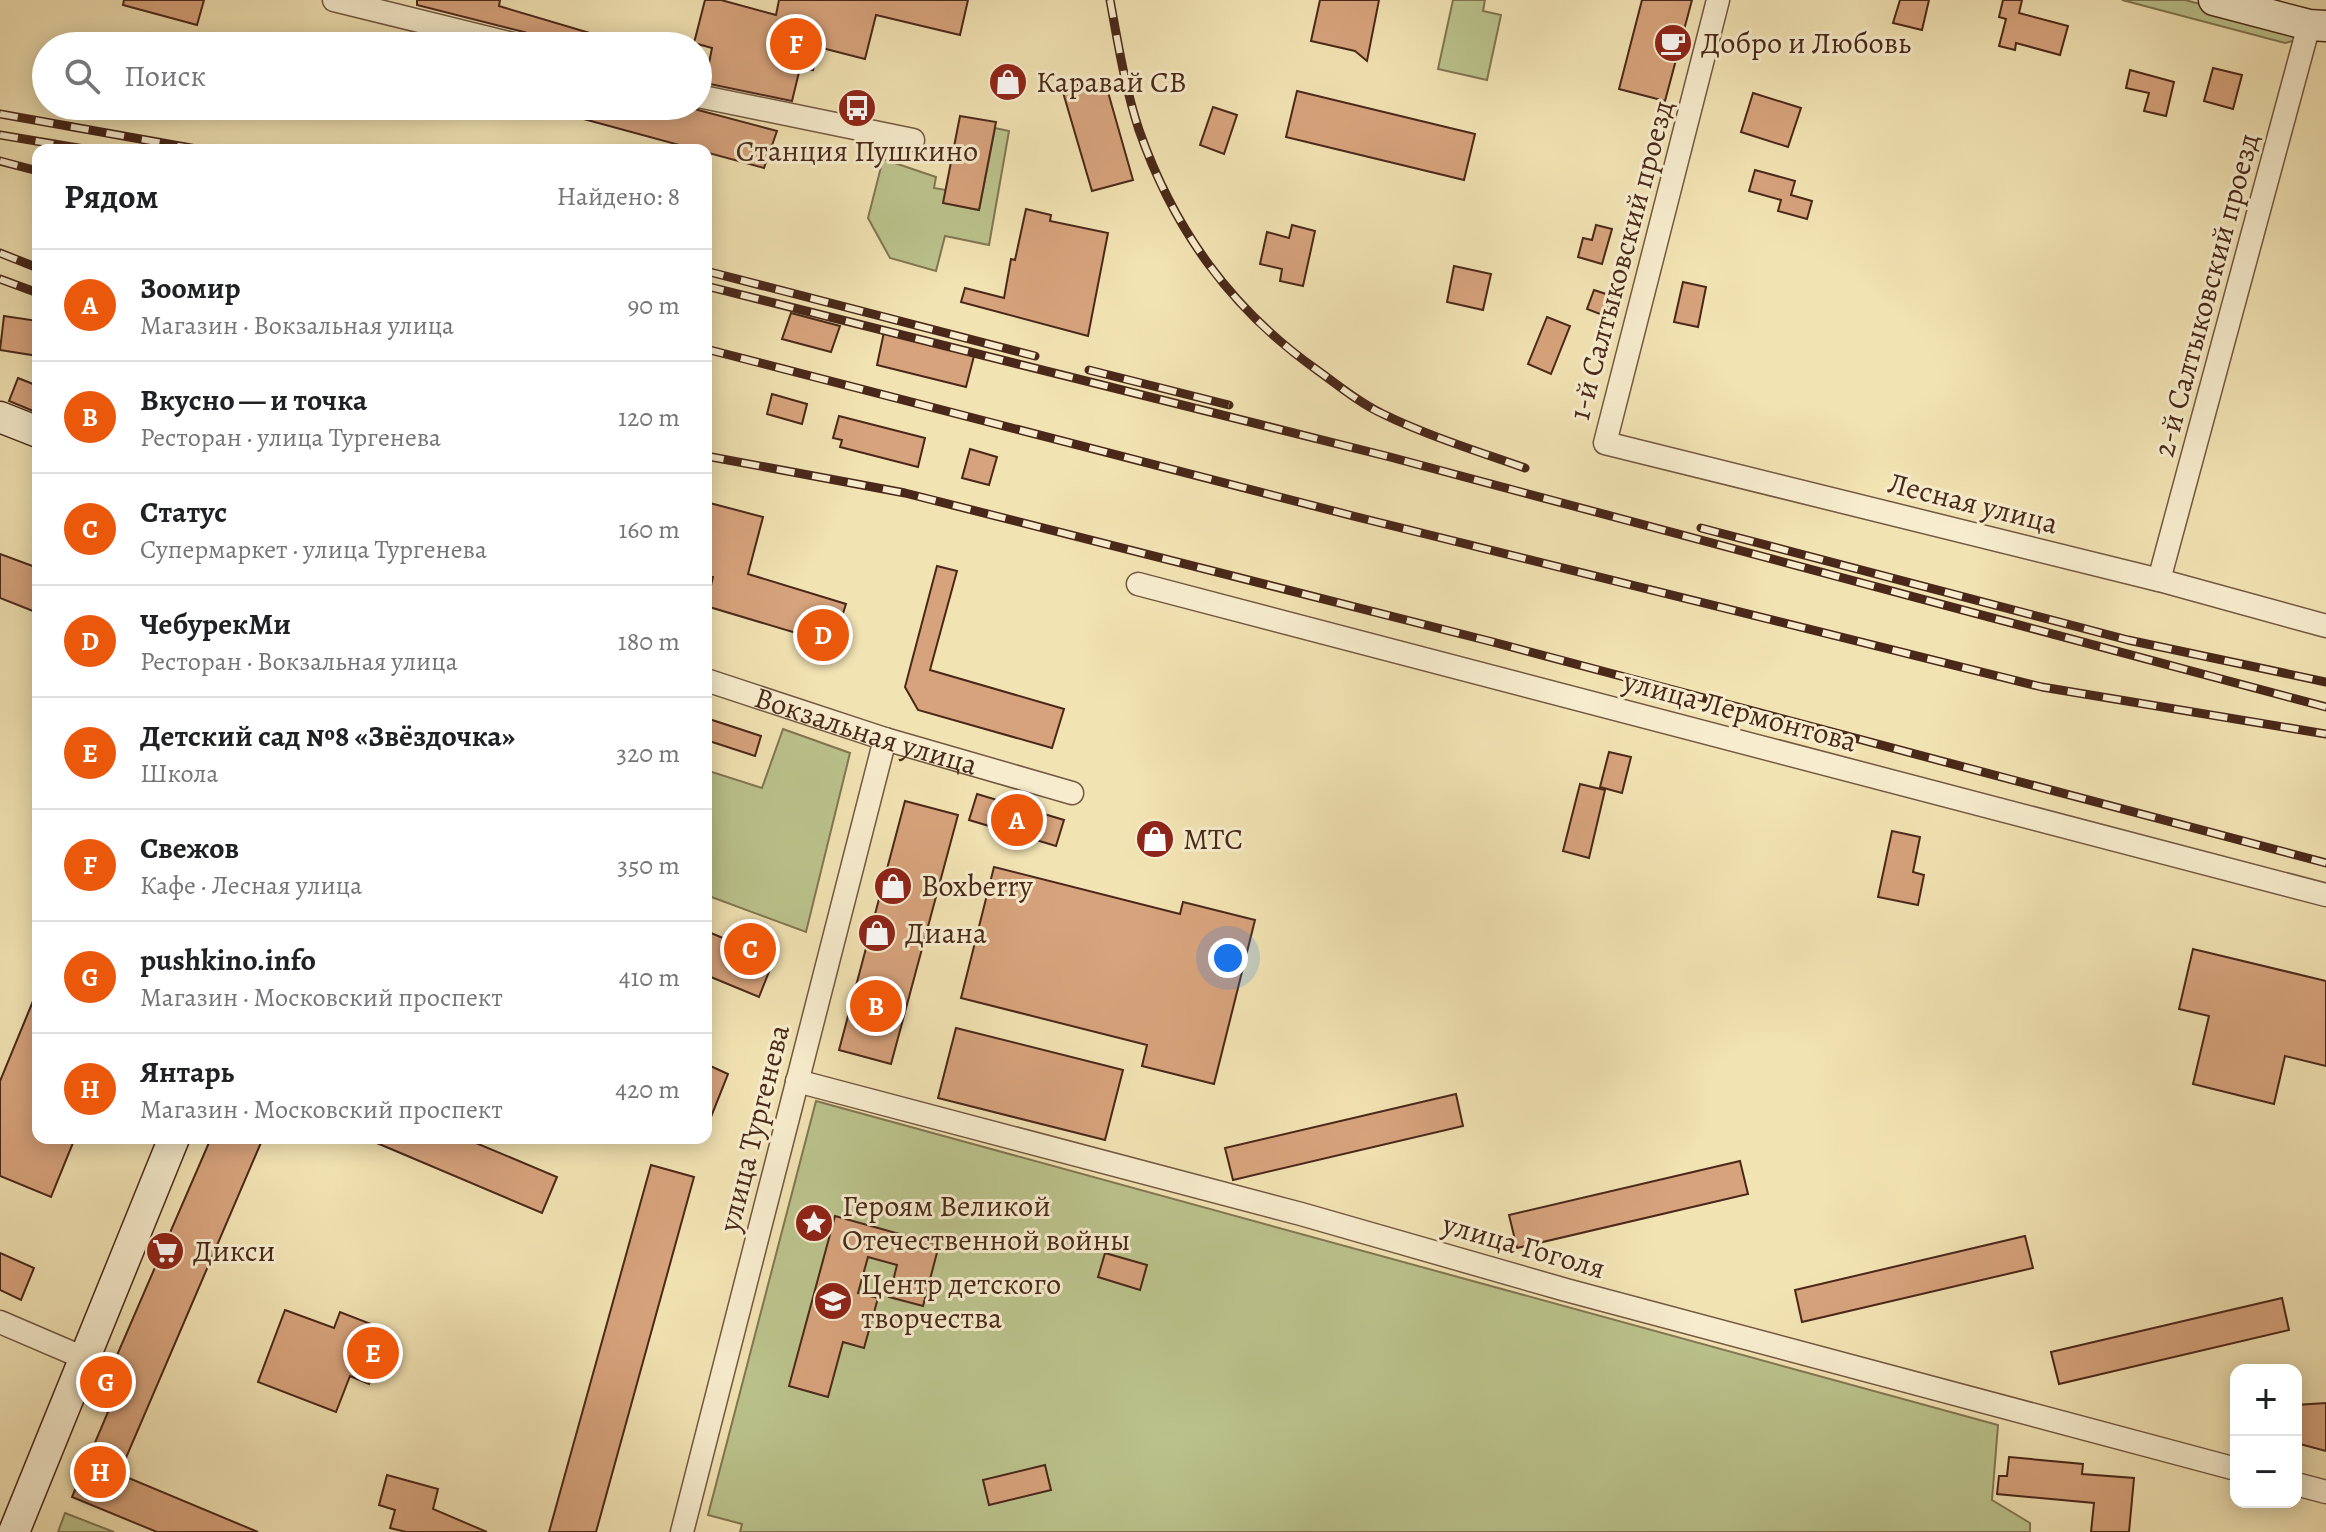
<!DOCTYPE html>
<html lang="ru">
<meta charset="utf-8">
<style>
body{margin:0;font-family:Alegreya,serif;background:#f2f2f2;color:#202124}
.controls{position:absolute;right:24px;bottom:24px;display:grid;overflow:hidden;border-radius:16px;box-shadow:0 4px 20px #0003}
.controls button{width:72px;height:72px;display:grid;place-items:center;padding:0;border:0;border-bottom:2px solid #e0e0e0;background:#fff;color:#202124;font:40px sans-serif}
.you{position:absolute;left:1228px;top:958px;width:28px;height:28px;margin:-20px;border:6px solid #fff;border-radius:50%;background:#1a73e8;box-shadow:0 0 0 12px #1a73e833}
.badge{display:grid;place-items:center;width:52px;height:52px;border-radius:50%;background:#ea580c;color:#fff;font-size:26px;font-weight:700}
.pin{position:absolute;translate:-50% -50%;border:4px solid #fff;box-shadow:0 2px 8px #0006}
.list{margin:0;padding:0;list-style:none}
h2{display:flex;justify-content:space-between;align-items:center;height:104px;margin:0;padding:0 32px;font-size:34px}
h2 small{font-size:26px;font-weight:400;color:#757577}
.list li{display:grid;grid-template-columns:52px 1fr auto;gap:24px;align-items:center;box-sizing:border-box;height:112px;padding:0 32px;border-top:2px solid #e0e0e0}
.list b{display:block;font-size:30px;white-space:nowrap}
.list p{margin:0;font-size:26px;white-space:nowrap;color:#757577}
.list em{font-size:26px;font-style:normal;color:#757577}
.icon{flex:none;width:44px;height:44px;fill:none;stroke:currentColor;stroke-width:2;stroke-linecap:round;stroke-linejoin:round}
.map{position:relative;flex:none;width:2326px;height:1532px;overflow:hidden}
.search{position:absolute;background:#fff;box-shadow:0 4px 20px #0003;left:32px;top:32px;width:680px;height:88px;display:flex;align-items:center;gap:20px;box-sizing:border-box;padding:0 28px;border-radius:44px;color:#757577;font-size:30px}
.panel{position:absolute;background:#fff;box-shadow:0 4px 20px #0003;left:32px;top:144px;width:680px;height:1000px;border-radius:16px}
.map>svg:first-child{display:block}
</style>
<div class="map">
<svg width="2326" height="1532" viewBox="0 0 2326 1532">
<rect width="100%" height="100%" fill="#f2e3b3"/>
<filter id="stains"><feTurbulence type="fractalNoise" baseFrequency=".0025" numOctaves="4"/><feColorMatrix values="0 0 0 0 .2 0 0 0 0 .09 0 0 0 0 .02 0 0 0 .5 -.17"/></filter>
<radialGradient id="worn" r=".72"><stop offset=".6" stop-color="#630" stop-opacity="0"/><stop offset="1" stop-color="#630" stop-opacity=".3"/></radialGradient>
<g fill="#bbc38c" stroke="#827652" stroke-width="2">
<polygon points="1453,0 1485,0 1483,11 1501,15 1487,80 1438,69"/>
<polygon points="2122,0 2185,0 2287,27 2297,40 2285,43"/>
<polygon points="995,128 1009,131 989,245 945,236 936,271 890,258 868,218 883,159 936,177 934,188 946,190 944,203 979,210"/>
<polygon points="783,729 850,753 806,932 706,895 706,770 762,788"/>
<polygon points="816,1101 1998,1425 1992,1500 2030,1523 2030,1532 740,1532 742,1524 708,1515"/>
<polygon points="65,1513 114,1532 58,1532"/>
</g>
<g fill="#d7a37c" stroke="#492819" stroke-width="2">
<polygon points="124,0 204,0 197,25 123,5"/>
<polygon points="417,0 500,0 499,6 620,42 619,46 565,46 524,32 417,5"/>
<polygon points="705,0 721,0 776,15 779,0 968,0 960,35 876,15 865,59 818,47 813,70 800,68 792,101 705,83 712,48 694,43"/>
<polygon points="1320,0 1379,0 1367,61 1355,51 1311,41"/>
<polygon points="1642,0 1692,0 1665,101 1619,89"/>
<polygon points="1900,0 1929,0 1922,30 1893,23"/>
<polygon points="2003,0 2022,0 2019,13 2068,26 2060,55 2016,43 2015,50 1999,46 2006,19 1999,17"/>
<polygon points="2213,68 2242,75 2233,109 2204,101"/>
<polygon points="2130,70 2174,82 2166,116 2144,111 2149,93 2126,88"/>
<polygon points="1104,78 1133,180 1092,191 1062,89"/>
<polygon points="1297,91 1475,134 1464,180 1286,137"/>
<polygon points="1753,93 1801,108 1788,147 1741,132"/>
<polygon points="554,106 683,106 777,131 764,168 554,111"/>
<polygon points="1213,107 1237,115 1224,154 1200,145"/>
<polygon points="960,116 996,122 979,210 943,203"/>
<polygon points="1755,170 1795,181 1791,195 1812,201 1807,219 1778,211 1781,200 1749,191"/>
<polygon points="1026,209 1051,215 1050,221 1108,233 1088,336 961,302 965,288 1004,298 1011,259 1015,260"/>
<polygon points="1292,225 1315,231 1303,286 1280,281 1282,269 1260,264 1267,232 1289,238"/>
<polygon points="1596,225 1612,229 1602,264 1578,257 1583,238 1592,240"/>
<polygon points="1454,266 1491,274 1483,310 1447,302"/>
<polygon points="1683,282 1706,287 1698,327 1674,322"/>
<polygon points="1594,290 1612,296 1605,316 1587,309"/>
<polygon points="791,313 840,326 831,352 782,339"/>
<polygon points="4,316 38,321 38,356 0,350"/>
<polygon points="1547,317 1570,326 1551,374 1528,364"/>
<polygon points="884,332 974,356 966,387 877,365"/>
<polygon points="18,378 38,386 38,413 9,401"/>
<polygon points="772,394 807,404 802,424 767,414"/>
<polygon points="839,416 925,438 918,467 840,447 842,440 833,438"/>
<polygon points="970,449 997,457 989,485 962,478"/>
<polygon points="706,502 763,517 748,574 846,604 833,644 706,606 713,577 706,576"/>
<polygon points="0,554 38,568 38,613 0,598"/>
<polygon points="937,566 957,571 930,670 1064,709 1052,748 918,710 905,687"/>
<polygon points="706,718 761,736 755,756 706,740"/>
<polygon points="1609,752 1631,757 1622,793 1600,787"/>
<polygon points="1580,784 1605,790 1589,858 1563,851"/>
<polygon points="977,794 1064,820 1056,846 969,820"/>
<polygon points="905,801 958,815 891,1064 839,1050"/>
<polygon points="1892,831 1920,837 1913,872 1924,875 1918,905 1878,897"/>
<polygon points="994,867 1180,914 1183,902 1255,920 1214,1084 1142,1066 1147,1045 961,998"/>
<polygon points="706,931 774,959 759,997 706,975"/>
<polygon points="2193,949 2326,981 2326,1066 2285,1056 2274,1104 2193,1084 2209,1016 2179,1009"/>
<polygon points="38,989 38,1138 75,1138 51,1197 0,1176 0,1081"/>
<polygon points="956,1028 1123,1070 1105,1140 938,1098"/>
<polygon points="706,1064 728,1074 707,1127 706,1127"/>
<polygon points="1456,1094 1463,1126 1233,1180 1225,1148"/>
<polygon points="211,1138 263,1138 119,1474 258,1532 157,1532 72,1497 108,1412 95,1406"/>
<polygon points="365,1138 464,1138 557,1177 542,1213"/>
<polygon points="1740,1161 1748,1194 1517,1248 1509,1215"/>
<polygon points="651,1165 694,1177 596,1532 549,1532"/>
<polygon points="835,1216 939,1245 923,1306 889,1297 897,1265 868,1257 858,1293 878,1298 864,1348 843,1342 828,1397 789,1386"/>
<polygon points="2025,1236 2033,1268 1802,1322 1795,1290"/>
<polygon points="0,1253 34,1268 21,1300 0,1290"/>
<polygon points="1105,1253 1147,1265 1140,1290 1098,1277"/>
<polygon points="2282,1298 2289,1330 2059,1384 2051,1352"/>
<polygon points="285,1310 334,1328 340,1312 389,1331 369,1384 350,1376 336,1412 258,1382"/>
<polygon points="2326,1403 2326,1451 2296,1443 2296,1405"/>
<polygon points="2009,1457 2083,1464 2082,1474 2134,1478 2129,1532 2091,1532 2094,1503 1997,1494 1999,1476 2007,1476"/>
<polygon points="1045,1465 1051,1490 989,1505 983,1480"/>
<polygon points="387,1475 438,1489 433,1509 487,1532 406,1532 390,1528 395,1510 379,1505"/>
</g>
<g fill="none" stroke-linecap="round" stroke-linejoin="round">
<defs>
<g id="street">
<polyline points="334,0 521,46"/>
<polyline points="1718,0 1605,443 2159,580 2326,626"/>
<polyline points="698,96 913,140"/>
<polyline points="2159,580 2309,25"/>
<polyline points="1138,584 2326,895"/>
<path id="s1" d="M706,680L885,739L1072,793"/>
<polyline points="797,1081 1301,1214 1566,1290 2236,1469"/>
<polyline points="0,1322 84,1358"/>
<polyline points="2296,1484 2326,1492"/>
<polyline points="682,1532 885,739"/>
</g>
<g id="secondary">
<polyline points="2214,0 2309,25 2326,26"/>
<polyline points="0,417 38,432"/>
<polyline points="14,1532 174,1138"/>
</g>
</defs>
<use href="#street" stroke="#735740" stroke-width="25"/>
<use href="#secondary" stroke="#492819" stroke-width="33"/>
<use href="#street" stroke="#f7edce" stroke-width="22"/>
<use href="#secondary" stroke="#f7edce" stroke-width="30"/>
<defs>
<g id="rail">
<path d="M1110,0C1118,43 1125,88 1139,130C1174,230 1231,309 1317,370C1338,385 1359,403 1383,414C1428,436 1477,451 1525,468"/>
<polyline points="0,114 202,150"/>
<polyline points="0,135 90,150"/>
<polyline points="0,161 38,171"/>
<polyline points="0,253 38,268"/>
<polyline points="706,271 1035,356"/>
<polyline points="0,279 38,293"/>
<polyline points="706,286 1390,457 2326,707"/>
<polyline points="706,349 1353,516 2042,687 2326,734"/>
<polyline points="1089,370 1229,405"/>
<polyline points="706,456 905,493 1489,641 2326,863"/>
<polyline points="1701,528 2128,640 2326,682"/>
</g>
</defs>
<use href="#rail" stroke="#492819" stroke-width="9"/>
<use href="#rail" stroke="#f7edce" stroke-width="6" stroke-dasharray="18" stroke-linecap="butt"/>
</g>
<defs>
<symbol id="cafe-disc" viewBox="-11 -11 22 22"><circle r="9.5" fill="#8f2418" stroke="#f7edce"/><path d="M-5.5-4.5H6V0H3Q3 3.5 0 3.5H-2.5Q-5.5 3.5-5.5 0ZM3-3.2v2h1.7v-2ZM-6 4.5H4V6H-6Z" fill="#fff"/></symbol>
<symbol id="shop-disc" viewBox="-11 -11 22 22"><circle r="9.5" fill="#8f2418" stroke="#f7edce"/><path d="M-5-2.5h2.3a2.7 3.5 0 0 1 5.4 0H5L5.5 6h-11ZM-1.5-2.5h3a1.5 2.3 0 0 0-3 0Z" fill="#fff"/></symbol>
<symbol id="bus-disc" viewBox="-11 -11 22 22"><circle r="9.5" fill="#8f2418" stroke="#f7edce"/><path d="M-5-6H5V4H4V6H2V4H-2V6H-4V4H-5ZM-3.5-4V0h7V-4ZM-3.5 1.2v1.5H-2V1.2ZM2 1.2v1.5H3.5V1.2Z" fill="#fff"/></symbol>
<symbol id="sight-disc" viewBox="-11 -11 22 22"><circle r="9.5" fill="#8f2418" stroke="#f7edce"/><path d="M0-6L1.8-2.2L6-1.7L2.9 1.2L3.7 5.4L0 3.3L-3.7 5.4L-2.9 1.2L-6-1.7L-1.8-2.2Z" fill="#fff"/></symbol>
<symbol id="supermarket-disc" viewBox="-11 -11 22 22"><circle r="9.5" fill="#8f2418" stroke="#f7edce"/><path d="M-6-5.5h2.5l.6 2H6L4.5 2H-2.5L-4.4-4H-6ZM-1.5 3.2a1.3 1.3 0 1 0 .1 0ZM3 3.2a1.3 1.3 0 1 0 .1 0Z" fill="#fff"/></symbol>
<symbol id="school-disc" viewBox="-11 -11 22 22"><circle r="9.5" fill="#8f2418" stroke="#f7edce"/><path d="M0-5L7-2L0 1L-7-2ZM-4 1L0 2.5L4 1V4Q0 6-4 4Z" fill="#fff"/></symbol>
</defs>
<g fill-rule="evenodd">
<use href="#cafe-disc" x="1651" y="21" width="44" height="44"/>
<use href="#shop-disc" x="986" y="60" width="44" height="44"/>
<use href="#bus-disc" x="835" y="86" width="44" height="44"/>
<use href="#shop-disc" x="1133" y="817" width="44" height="44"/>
<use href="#shop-disc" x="871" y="864" width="44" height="44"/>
<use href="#shop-disc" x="855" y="911" width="44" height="44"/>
<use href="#sight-disc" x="792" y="1201" width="44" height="44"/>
<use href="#supermarket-disc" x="143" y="1229" width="44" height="44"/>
<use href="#school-disc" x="811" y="1279" width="44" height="44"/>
</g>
<g text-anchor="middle" stroke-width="6" stroke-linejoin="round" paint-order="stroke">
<g font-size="30" fill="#492819" stroke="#f7edce" text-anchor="start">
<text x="1701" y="53">Добро и Любовь</text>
<text x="1036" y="92">Каравай СВ</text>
<text x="857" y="161" text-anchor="middle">Станция Пушкино</text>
<text x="1183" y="849">МТС</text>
<text x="921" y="896">Boxberry</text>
<text x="905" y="943">Диана</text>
<text x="842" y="1216">Героям Великой<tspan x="842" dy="34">Отечественной войны</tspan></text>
<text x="193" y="1261">Дикси</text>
<text x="861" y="1294">Центр детского<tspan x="861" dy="34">творчества</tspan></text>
</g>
<g font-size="30" fill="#492819" stroke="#f7edce">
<text transform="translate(1621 260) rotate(-75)" y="10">1-й Салтыковский проезд</text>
<text transform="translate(2206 295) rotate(-75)" y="10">2-й Салтыковский проезд</text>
<text transform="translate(1973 503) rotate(14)" y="10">Лесная улица</text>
<text transform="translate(1740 711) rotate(15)" y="10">улица Лермонтова</text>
<text dy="10" stroke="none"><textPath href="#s1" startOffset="168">Вокзальная улица</textPath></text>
<text transform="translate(754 1128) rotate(-76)" y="10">улица Тургенева</text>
<text transform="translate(1524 1246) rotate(16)" y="10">улица Гоголя</text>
</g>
</g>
<rect width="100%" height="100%" filter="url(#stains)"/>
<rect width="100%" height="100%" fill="url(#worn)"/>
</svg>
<div class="controls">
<button>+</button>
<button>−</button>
</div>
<div class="you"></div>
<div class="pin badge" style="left:1017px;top:820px">A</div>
<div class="pin badge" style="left:876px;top:1006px">B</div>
<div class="pin badge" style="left:750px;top:949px">C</div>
<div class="pin badge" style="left:823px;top:635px">D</div>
<div class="pin badge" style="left:373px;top:1353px">E</div>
<div class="pin badge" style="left:796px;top:44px">F</div>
<div class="pin badge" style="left:106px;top:1382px">G</div>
<div class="pin badge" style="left:100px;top:1472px">H</div>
<div class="search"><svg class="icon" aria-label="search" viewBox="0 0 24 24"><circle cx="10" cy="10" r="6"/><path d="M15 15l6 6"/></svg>Поиск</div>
<section class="panel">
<h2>Рядом<small>Найдено: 8</small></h2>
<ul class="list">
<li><span class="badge">A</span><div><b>Зоомир</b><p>Магазин · Вокзальная улица</p></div><em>90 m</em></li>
<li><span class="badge">B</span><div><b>Вкусно — и точка</b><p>Ресторан · улица Тургенева</p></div><em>120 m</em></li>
<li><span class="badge">C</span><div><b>Статус</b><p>Супермаркет · улица Тургенева</p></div><em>160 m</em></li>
<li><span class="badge">D</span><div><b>ЧебурекМи</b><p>Ресторан · Вокзальная улица</p></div><em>180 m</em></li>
<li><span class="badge">E</span><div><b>Детский сад №8 «Звёздочка»</b><p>Школа</p></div><em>320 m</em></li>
<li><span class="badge">F</span><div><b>Свежов</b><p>Кафе · Лесная улица</p></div><em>350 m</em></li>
<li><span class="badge">G</span><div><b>pushkino.info</b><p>Магазин · Московский проспект</p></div><em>410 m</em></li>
<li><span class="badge">H</span><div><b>Янтарь</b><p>Магазин · Московский проспект</p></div><em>420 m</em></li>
</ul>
</section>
</div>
